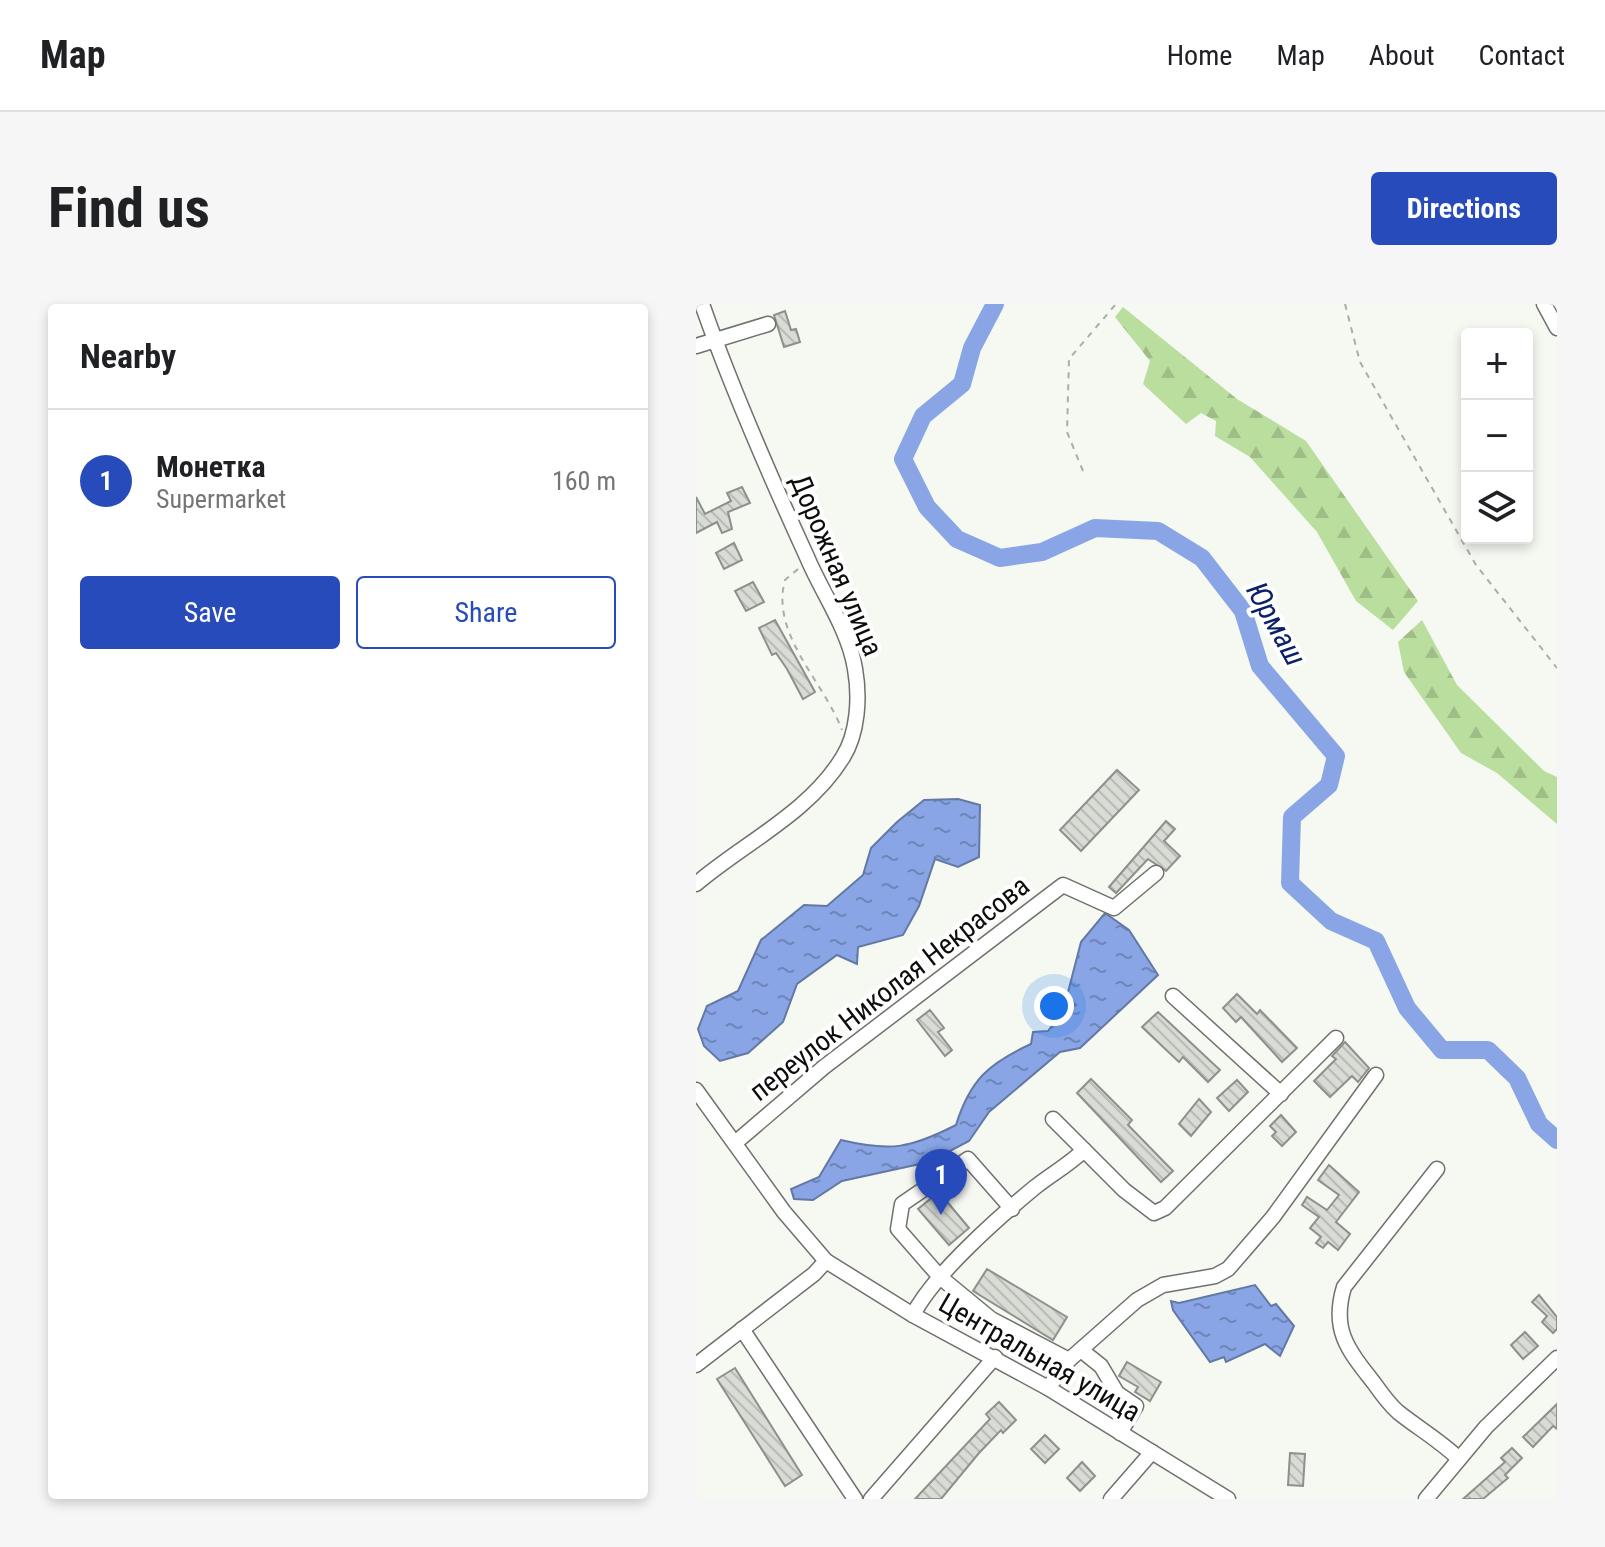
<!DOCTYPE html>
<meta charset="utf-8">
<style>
body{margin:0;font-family:"Roboto Condensed",sans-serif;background:#f6f6f6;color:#202124}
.controls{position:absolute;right:24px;top:24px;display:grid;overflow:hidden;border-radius:8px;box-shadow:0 4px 12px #0003}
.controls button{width:72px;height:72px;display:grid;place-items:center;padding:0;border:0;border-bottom:2px solid #e0e0e0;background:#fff;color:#202124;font:40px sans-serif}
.you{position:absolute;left:358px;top:702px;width:28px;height:28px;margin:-20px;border:6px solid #fff;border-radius:50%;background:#1a73e8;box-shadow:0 0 0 12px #1a73e833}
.badge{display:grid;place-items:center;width:52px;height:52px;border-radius:50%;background:#274bba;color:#fff;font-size:26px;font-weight:700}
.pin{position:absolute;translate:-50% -66px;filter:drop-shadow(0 2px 4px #0008)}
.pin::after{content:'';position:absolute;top:42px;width:28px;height:24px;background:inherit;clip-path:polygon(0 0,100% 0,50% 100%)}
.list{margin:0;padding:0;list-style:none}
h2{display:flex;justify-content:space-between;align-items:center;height:104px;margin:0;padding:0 32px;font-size:34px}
h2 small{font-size:26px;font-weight:400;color:#757577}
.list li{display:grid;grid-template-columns:52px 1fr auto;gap:24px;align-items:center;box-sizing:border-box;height:144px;padding:0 32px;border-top:2px solid #e0e0e0}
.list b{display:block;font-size:30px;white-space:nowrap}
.list p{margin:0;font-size:26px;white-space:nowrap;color:#757577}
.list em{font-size:26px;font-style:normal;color:#757577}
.actions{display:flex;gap:16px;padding:24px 32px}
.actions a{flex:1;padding:18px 0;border:2px solid #274bba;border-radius:8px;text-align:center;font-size:28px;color:#274bba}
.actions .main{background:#274bba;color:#fff}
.icon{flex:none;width:44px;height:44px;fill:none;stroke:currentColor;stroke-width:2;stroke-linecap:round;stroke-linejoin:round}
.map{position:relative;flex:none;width:861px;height:1195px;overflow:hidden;border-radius:8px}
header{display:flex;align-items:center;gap:48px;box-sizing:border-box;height:112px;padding:0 40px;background:#fff;border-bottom:2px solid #e0e0e0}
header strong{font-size:38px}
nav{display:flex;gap:44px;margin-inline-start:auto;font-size:28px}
.intro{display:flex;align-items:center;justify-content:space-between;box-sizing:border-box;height:192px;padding:0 48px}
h1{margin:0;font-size:56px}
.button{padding:20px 36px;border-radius:8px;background:#274bba;color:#fff;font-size:28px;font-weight:700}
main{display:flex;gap:48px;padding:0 48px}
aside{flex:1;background:#fff;border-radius:8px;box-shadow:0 4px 12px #0003}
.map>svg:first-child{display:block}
</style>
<header>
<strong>Map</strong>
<nav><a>Home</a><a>Map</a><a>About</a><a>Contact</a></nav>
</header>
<div class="intro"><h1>Find us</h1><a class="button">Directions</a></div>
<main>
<aside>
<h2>Nearby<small></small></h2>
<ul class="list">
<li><span class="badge">1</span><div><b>Монетка</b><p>Supermarket</p></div><em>160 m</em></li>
</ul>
<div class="actions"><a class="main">Save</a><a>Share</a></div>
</aside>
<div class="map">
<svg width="861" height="1195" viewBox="0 0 861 1195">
<defs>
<pattern id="forest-firs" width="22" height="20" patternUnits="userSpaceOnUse" patternTransform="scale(2)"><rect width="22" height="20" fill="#bade9e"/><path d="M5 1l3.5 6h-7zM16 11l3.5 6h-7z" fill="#9fbd87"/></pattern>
<pattern id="water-ripples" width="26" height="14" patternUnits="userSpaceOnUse" patternTransform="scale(2)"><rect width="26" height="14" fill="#89a5e5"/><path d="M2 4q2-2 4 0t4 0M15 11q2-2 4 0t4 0" fill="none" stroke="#6e85b8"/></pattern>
<pattern id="building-back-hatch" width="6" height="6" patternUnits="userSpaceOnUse" patternTransform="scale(2)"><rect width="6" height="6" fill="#d8dcd5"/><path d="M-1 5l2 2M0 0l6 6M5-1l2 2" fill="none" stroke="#b8bcb6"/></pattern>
</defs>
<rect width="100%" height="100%" fill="#f5f9f2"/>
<g fill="url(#forest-firs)">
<polygon points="427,3 541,95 610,137 722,297 697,326 660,297 621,228 554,153 519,132 520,117 505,109 490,120 447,80 454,57 419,13"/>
<polygon points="726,316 761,381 848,467 861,473 861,520 801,469 765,449 708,368 702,338"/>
</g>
<g fill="url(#water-ripples)" stroke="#6478a4" stroke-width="2">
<polygon points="262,495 284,501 283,553 262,563 239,555 223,602 207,631 162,643 161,660 141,651 101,680 87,718 52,749 24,757 8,742 2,725 11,702 42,687 65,636 108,601 131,602 167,571 175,544 201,518 228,496"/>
<path d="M409,609L433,626L462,671L384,744L364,748L293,808L273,837L233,858L146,877L117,896L98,895L95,885L123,873L145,836C195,848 215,844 260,821C274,776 293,759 335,740L337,728L352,727L366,708L380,701L371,692L385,638Z"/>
<polygon points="559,981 575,1002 580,1000 598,1022 584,1052 569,1040 530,1058 528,1053 514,1058 477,1006 475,997 483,999"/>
</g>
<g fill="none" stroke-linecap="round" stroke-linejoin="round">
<polyline stroke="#89a5e5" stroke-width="18" points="299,0 276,44 266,80 227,112 207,155 231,203 261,235 304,254 346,248 399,224 462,227 506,254 547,307 564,362 640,452 633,481 596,513 594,579 635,617 680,637 711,704 746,746 792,746 821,774 843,820 861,836"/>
</g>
<g fill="url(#building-back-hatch)" stroke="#8d918b" stroke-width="2">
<polygon points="89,7 95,26 100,25 104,38 88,43 78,11"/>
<polygon points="46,183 54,199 32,208 36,225 26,229 21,218 0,229 0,193 9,210 35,197 31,189"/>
<polygon points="38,239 46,256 28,265 20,249"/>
<polygon points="57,278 68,298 50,307 39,287"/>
<polygon points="79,316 119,388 107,395 91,365 80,349 76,351 63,324"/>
<polygon points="421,466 443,486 385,547 364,526"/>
<polygon points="470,517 479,525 468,537 484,552 470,567 452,555 420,589 413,583"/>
<polygon points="541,690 561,710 564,706 601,744 586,758 545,713 540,718 527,704"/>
<polygon points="234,706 248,724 242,728 256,746 249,752 221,716"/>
<polygon points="462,708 524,766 512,778 487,753 483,758 446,723"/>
<polygon points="649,738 673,764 662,778 656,772 634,793 618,777 640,755 636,752"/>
<polygon points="395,775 436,816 432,821 477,867 465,878 381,789"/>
<polygon points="541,776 552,788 533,807 521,794"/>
<polygon points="503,795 515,808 495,832 483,820"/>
<polygon points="585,811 600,828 586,842 576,832 580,828 574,822"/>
<polygon points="633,861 663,888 640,918 654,930 642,946 632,938 627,944 620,939 625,933 614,924 623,913 606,901 611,893 631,906 643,891 622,876"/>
<polygon points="243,888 273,924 253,941 222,905"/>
<polygon points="291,965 371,1013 357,1036 277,987"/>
<polygon points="843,991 861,1013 861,1025 857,1029 846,1018 851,1012 836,998"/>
<polygon points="829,1028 842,1042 827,1055 815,1041"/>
<polygon points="431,1058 465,1078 454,1097 439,1088 442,1083 423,1072"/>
<polygon points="39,1064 106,1171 89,1182 21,1075"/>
<polygon points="303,1098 320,1116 307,1129 305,1126 283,1149 245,1195 219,1195 294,1115 290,1110"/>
<polygon points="861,1100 861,1125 857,1122 837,1143 827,1133"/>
<polygon points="349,1131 363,1145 349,1159 335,1145"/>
<polygon points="816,1144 826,1154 809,1171 812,1174 787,1195 767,1195 809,1158 805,1154"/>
<polygon points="594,1149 609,1150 607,1182 592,1181"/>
<polygon points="386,1158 399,1172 384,1187 371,1174"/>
</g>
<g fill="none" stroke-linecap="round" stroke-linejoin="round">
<defs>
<g id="minor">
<polyline points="848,0 861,24"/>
<polyline points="0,42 72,20"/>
<path d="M0,580C48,539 113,509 147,453C162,429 164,393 159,365C153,326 126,289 111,253C73,170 36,86 6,0"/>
<polyline points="477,692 585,790"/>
<polyline points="0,786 88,908 130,957 217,1011 352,1084 532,1195"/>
<polyline points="357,815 428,886 458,909 469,904 640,734"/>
<polyline points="39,839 128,763 367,581 418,604 460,569"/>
<path d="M741,865L648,983C635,1026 652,1046 678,1079C685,1089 693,1100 702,1108C722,1124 743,1136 762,1154"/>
<polyline points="316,905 272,855 206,900 202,925 244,973 295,1015 373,1056"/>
<path d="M217,1011C237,971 303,913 338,884C355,870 373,861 388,846"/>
<polyline points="46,1025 159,1195"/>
<polyline points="385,1046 405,1062 421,1089 440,1102 424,1129"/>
<polyline points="0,1061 118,970 130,957"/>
<polyline points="352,1084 373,1056 441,996 467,981 519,972 532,965 577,913 680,771"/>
<polyline points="175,1195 299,1053"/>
<polyline points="415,1195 456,1148"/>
<polyline points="730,1195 790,1123 861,1054"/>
</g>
</defs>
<use href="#minor" stroke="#6f726c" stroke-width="17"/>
<g stroke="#aaada8" stroke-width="2" stroke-dasharray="6 6" stroke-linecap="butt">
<polyline points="649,0 664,58 780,261 861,364"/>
<polyline points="387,167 371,128 373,55 420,0"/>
<path d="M102,265L89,276C74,330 128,378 146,426"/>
</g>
<use href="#minor" stroke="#fff" stroke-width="14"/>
</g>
<g text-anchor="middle" stroke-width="8" stroke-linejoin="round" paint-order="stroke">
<g font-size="28" fill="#0d0e0c" stroke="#fff">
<text transform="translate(141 261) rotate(67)" y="10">Дорожная улица</text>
<text transform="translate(193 684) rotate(-38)" y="10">переулок Николая Некрасова</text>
<text transform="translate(344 1053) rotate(30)" y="10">Центральная улица</text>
</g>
<g font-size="30" font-style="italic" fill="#0b2068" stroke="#fff">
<text transform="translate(580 320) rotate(61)" y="10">Юрмаш</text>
</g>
</g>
</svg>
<div class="controls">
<button>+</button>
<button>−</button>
<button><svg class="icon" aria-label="layers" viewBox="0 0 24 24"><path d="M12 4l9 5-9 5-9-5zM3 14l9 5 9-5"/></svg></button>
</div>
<div class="you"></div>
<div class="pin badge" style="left:245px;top:911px">1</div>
</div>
</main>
